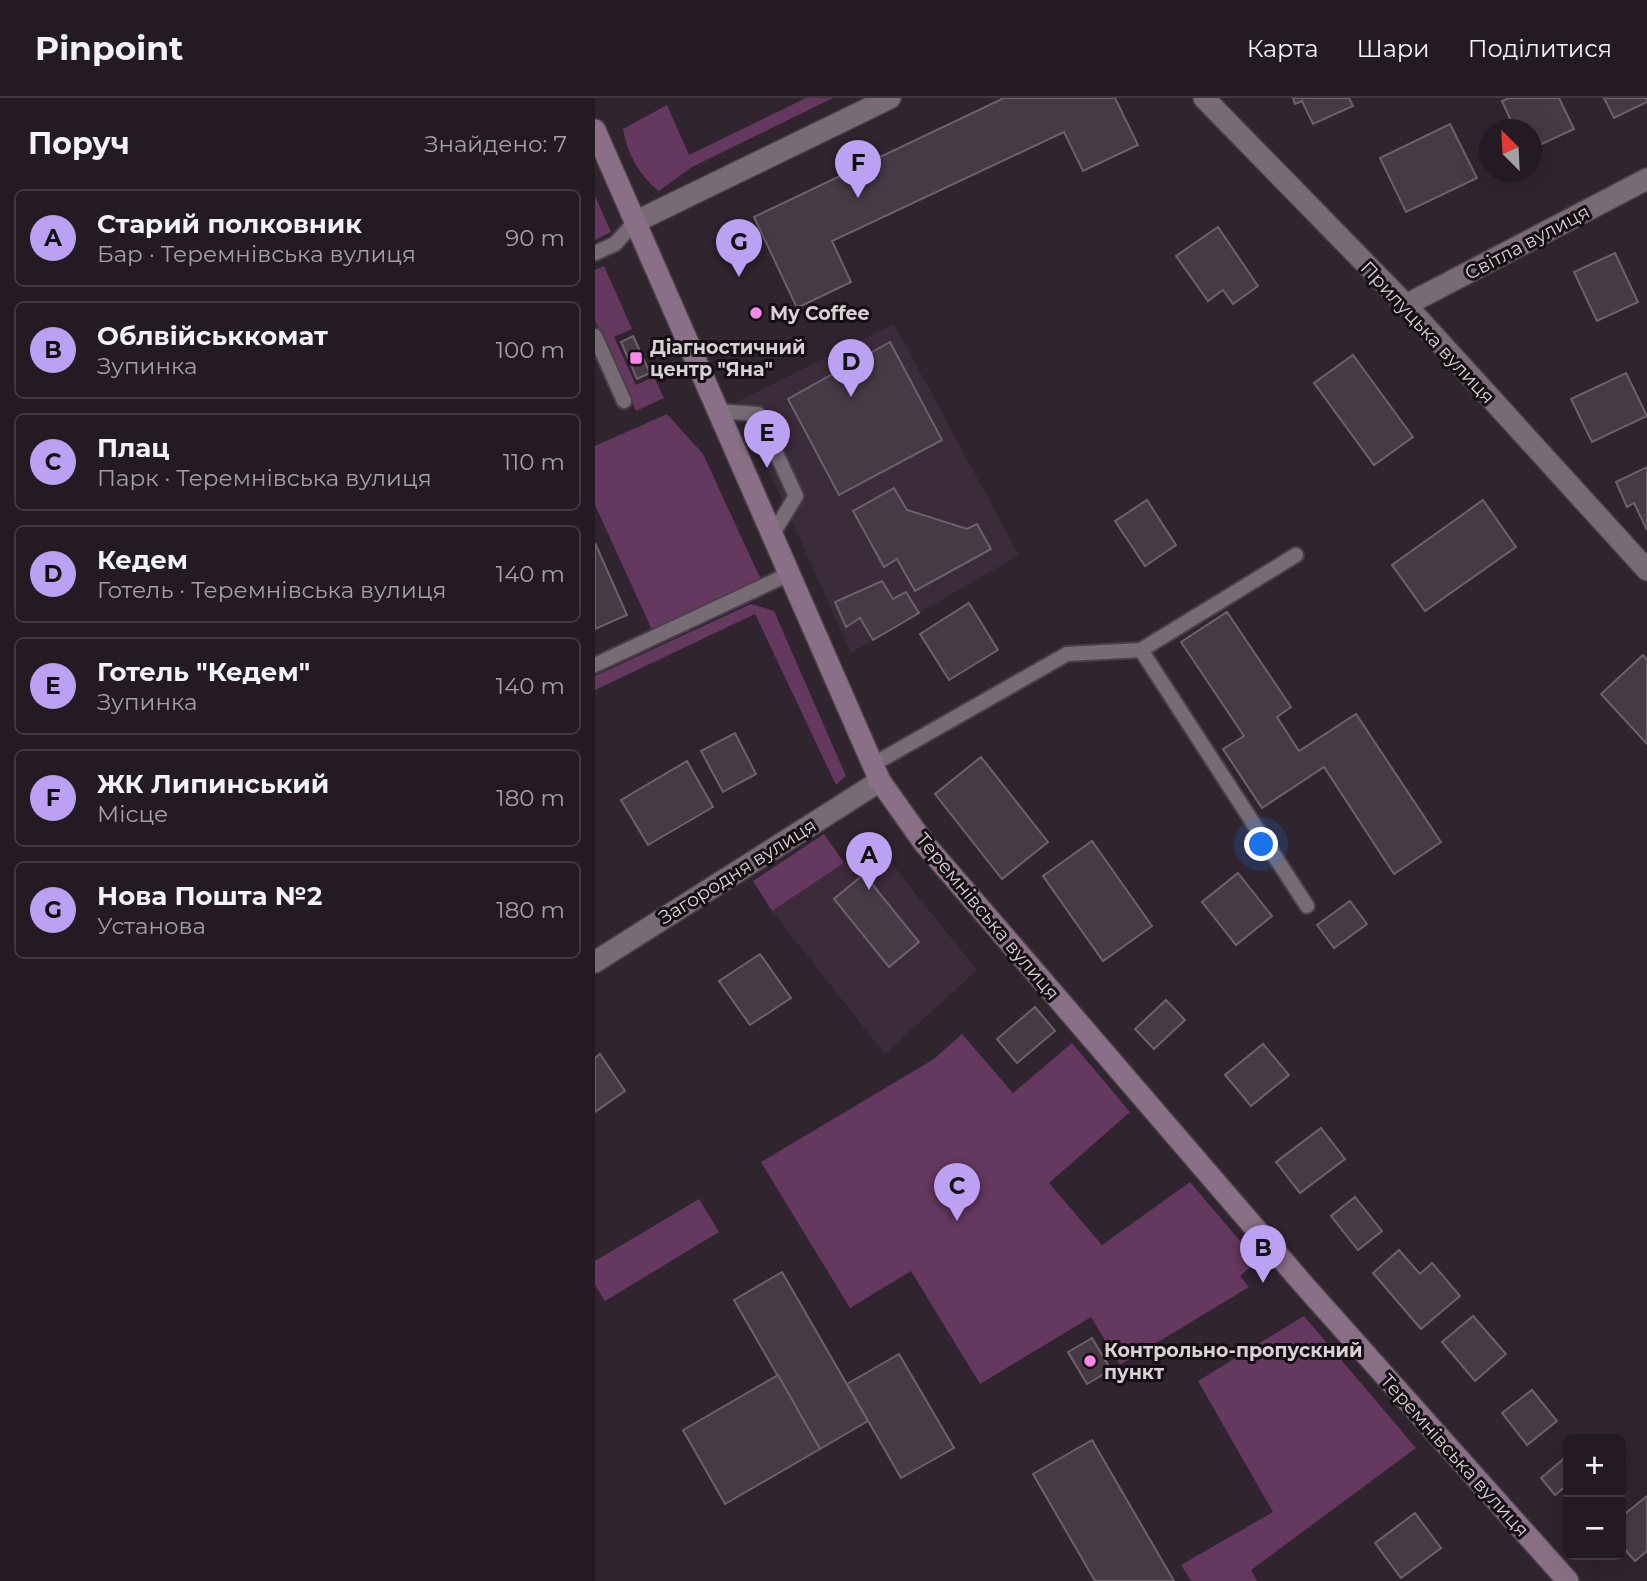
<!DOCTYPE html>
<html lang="uk">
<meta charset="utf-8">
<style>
body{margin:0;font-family:Montserrat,sans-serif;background:#2c242a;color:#f1f3f6}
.controls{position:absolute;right:21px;bottom:21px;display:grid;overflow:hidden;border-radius:10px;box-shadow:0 7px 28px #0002}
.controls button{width:63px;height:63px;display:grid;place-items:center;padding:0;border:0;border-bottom:2px solid #413940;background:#241b22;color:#f1f3f6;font:35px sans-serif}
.compass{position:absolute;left:884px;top:21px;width:63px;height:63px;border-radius:50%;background:#241b22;box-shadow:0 7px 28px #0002;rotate:336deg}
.you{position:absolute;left:667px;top:747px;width:24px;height:24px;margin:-18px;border:5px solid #fff;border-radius:50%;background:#1a73e8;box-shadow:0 0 0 10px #1a73e833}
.badge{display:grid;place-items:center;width:46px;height:46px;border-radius:50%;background:#bca0f2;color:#111;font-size:23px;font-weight:700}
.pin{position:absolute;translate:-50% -58px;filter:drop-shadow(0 2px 4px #0008)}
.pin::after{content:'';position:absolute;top:37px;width:24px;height:21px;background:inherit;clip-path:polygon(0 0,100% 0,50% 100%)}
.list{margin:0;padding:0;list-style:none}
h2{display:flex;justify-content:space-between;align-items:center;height:91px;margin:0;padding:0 28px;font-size:30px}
h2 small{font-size:23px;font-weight:400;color:#a3a1a5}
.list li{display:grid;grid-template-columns:46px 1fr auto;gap:21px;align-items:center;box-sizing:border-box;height:98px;margin:0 14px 14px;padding:0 14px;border:2px solid #413940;border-radius:10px}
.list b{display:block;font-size:26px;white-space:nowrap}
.list p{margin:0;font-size:23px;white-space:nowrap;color:#a3a1a5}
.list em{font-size:23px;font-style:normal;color:#a3a1a5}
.map{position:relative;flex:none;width:1052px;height:1483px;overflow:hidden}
header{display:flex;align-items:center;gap:42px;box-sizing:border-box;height:98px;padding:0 35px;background:#241b22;border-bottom:2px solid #413940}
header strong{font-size:33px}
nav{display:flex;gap:38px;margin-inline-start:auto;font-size:24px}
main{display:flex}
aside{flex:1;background:#241b22}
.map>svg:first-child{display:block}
</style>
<header>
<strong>Pinpoint</strong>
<nav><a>Карта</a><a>Шари</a><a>Поділитися</a></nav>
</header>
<main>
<aside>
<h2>Поруч<small>Знайдено: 7</small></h2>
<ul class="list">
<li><span class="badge">A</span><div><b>Старий полковник</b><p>Бар · Теремнівська вулиця</p></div><em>90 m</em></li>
<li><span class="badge">B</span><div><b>Облвійськкомат</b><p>Зупинка</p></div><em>100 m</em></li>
<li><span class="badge">C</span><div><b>Плац</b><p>Парк · Теремнівська вулиця</p></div><em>110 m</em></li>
<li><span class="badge">D</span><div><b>Кедем</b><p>Готель · Теремнівська вулиця</p></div><em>140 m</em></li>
<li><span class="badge">E</span><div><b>Готель &quot;Кедем&quot;</b><p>Зупинка</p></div><em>140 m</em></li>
<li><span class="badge">F</span><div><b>ЖК Липинський</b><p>Місце</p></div><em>180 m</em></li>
<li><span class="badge">G</span><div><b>Нова Пошта №2</b><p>Установа</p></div><em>180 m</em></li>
</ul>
</aside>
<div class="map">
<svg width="1052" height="1483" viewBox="0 0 1052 1483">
<rect width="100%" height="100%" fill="#30242e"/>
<g fill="#3c2b39">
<polygon points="299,226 424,457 256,555 143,303"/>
<polygon points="279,744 382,872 290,956 177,813"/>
</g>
<g fill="#65385f">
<path d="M211,0H238L97,69L64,93C44,78 32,55 28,31L72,7L94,57Z"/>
<polygon points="0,98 16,134 0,142"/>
<polygon points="9,168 37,231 19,239 41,287 59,279 69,300 41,313 0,223 0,172"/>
<polygon points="72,316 108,356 166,482 57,532 0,407 0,348"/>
<polygon points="156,506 179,513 251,678 241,687 160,516 0,592 0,578"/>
<polygon points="229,736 249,765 177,813 158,783"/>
<polygon points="367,936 418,995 477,945 535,1014 454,1085 507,1147 595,1084 662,1163 645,1178 654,1189 525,1267 496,1219 385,1286 316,1173 255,1210 166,1064 339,961"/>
<polygon points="104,1101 124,1134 10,1203 0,1187 0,1163"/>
<polygon points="709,1218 821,1350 656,1472 662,1483 596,1483 586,1467 678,1414 603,1283"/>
</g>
<g fill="#463a44" stroke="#6f616c" stroke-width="2">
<polygon points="409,0 520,0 543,47 488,73 469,34 237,143 256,184 202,210 159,119"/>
<polygon points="698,0 754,0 758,8 718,26 707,3 700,6"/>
<polygon points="914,0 964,0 979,31 936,51 936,32 920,32 907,3"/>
<polygon points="1009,0 1052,0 1052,4 1019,20"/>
<polygon points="855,26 882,80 811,114 785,60"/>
<polygon points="623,129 663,188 638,206 628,192 613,203 581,158"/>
<polygon points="1020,155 1043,204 1002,223 979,174"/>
<polygon points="38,238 55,275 42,281 26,244"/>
<polygon points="295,244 347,342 244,397 193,301"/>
<polygon points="758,257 818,339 779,367 719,285"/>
<polygon points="1031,275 1052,318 997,344 976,301"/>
<polygon points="1052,369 1052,432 1039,405 1032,409 1021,384"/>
<polygon points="299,390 312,412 372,431 382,426 396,451 320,493 302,461 289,469 258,413"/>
<polygon points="552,402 581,447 550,468 520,423"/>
<polygon points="888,402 921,449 830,513 797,467"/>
<polygon points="0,445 32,517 0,531"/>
<polygon points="287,483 298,501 311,494 324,515 278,542 265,520 251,529 240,504"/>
<polygon points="374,505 403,552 354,582 325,536"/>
<polygon points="632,514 696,609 682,619 704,653 761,616 846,744 799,776 729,669 667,710 628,651 649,638 586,544"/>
<polygon points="1048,557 1052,562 1052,646 1006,596"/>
<polygon points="140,635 161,676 128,694 106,653"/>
<polygon points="386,659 453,744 407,781 340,696"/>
<polygon points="92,663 118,709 53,747 26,702"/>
<polygon points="497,743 557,828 508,863 448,778"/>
<polygon points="643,775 677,818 641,847 607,804"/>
<polygon points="269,776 324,844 294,869 239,801"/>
<polygon points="755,803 772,826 739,850 722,827"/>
<polygon points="165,856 196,900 155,927 124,883"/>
<polygon points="571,902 590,922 559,951 540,931"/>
<polygon points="440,909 460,933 422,965 402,941"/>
<polygon points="668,946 694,977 656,1008 630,977"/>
<polygon points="5,956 30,993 0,1014 0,960"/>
<polygon points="726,1030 750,1061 705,1095 681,1064"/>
<polygon points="760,1099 787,1133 763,1152 736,1118"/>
<polygon points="804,1152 825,1176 837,1165 865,1198 826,1231 778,1175"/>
<polygon points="187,1174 273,1323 225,1351 139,1202"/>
<polygon points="878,1218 911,1256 880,1283 847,1244"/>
<polygon points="497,1240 516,1272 492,1286 473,1254"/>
<polygon points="304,1256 359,1350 306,1380 252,1286"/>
<polygon points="183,1277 225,1351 130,1406 88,1332"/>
<polygon points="937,1292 962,1323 932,1347 907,1315"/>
<polygon points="497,1342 579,1483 500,1483 438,1376"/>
<polygon points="973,1357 973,1386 960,1397 946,1380"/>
<polygon points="1052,1398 1052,1453 1040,1463 1026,1447 1026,1419"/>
<polygon points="820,1415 846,1450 806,1480 780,1445"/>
</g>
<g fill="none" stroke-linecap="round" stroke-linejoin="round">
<defs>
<g id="lane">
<polyline points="0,155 20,146 40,124"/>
<polyline points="0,238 29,303"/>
<polyline points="122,313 163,316 201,398 177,437"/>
<polyline points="546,552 712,808"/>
<polyline points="0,567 194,476"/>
<polyline points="277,667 472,556 546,552 701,457"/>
</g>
<g id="street">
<polyline points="609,0 811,207 1052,472"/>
<polyline points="40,124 295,0"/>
<polyline points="811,207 1052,81"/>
<polyline points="0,864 285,683"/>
</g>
<polyline id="secondary" points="0,32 285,683 329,745 709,1187 973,1483"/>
</defs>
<use href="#lane" stroke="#4a4048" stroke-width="18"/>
<use href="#street" stroke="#4a4048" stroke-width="24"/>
<use href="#secondary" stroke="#4a4048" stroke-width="24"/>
<use href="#lane" stroke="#796b76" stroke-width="14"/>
<use href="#street" stroke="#796b76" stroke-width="21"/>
<use href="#secondary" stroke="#8a7086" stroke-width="21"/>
</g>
<g fill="#f888e9" stroke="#150f14" stroke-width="2.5">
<circle cx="161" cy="215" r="7"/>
<rect x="34" y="253" width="14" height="14" rx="3.5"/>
<circle cx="495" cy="1263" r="7"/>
</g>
<g text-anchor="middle" stroke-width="6" stroke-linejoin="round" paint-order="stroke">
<g font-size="19" fill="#d9d1d7" stroke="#150f14">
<text transform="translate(932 144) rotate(-28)" y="7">Світла вулиця</text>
<text transform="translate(833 234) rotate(47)" y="7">Прилуцька вулиця</text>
<text transform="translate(142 773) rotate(-32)" y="7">Загородня вулиця</text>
<text transform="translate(393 818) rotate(50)" y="7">Теремнівська вулиця</text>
<text transform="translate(860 1357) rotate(48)" y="7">Теремнівська вулиця</text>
</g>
<g font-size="19" font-weight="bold" fill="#d9d1d7" stroke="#150f14" text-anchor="start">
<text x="175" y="222">My Coffee</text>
<text x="55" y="256">Діагностичний<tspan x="55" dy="22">центр "Яна"</tspan></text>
<text x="509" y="1259">Контрольно-пропускний<tspan x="509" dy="22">пункт</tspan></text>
</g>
</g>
</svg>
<div class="controls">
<button>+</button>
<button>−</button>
</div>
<svg class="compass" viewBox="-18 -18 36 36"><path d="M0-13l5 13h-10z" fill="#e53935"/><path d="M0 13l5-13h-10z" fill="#a3a1a5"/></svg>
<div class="you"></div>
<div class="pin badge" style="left:274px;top:792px">A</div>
<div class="pin badge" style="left:668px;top:1185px">B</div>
<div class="pin badge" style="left:362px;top:1123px">C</div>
<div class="pin badge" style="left:256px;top:299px">D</div>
<div class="pin badge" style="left:172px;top:370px">E</div>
<div class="pin badge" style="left:263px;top:100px">F</div>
<div class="pin badge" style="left:144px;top:179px">G</div>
</div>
</main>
